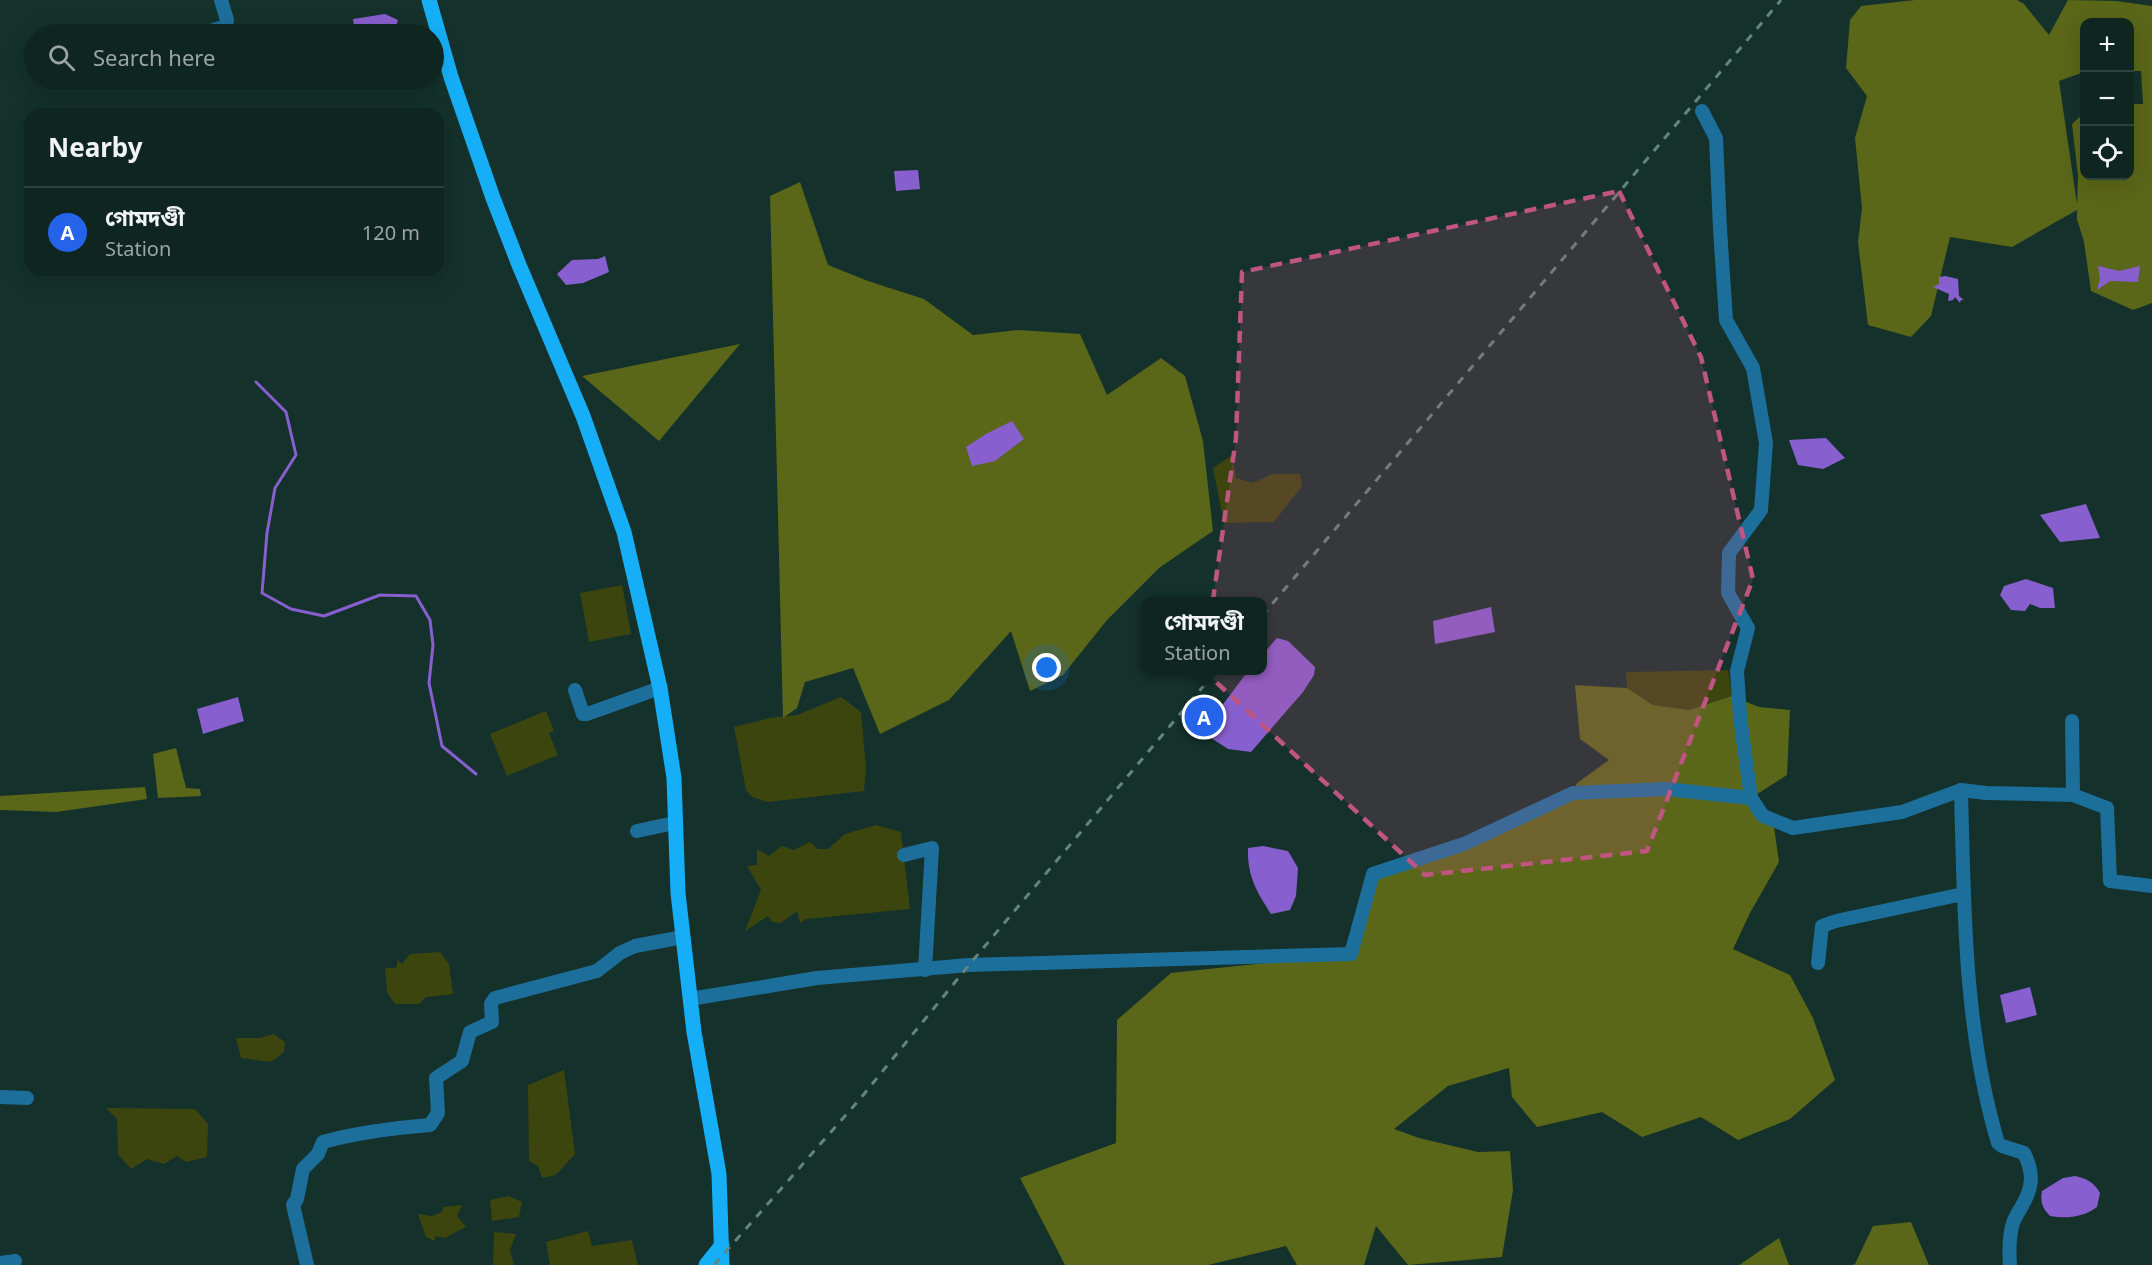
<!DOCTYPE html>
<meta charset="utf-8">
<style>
body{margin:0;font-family:"Noto Sans","Noto Sans Bengali",sans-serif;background:#1d312d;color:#f1f3f6}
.controls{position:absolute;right:18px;top:18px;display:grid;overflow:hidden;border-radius:12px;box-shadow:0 6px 24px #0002}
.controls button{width:54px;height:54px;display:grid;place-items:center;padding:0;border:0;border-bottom:2px solid #2f423e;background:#0f2520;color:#f1f3f6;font:30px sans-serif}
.you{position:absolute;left:1047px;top:668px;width:21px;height:21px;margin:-15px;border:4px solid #fff;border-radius:50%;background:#1a73e8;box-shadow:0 0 0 9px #1a73e833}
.badge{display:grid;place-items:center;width:39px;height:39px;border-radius:50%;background:#2563eb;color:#fff;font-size:20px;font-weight:700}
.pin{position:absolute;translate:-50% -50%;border:3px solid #fff;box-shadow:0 2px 6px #0006}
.popup{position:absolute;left:1141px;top:597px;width:126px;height:78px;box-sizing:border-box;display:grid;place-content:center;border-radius:12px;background:#0f2520;filter:drop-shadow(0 2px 4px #0005);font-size:20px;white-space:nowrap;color:#9ba5a5}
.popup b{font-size:22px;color:#f1f3f6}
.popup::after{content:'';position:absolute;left:50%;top:100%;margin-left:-12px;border:12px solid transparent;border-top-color:#0f2520}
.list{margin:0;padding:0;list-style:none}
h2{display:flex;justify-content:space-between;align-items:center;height:78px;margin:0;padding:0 24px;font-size:26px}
h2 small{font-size:20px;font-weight:400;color:#9ba5a5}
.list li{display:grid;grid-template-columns:39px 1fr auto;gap:18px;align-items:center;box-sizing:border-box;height:90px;padding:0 24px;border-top:2px solid #2f423e}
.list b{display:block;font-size:22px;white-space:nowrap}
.list p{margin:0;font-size:20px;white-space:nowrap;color:#9ba5a5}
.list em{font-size:20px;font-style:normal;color:#9ba5a5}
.icon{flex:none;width:33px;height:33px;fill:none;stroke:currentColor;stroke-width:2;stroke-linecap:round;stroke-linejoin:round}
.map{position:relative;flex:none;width:2152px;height:1265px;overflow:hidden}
.search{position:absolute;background:#0f2520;box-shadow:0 6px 24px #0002;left:24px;top:24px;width:420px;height:66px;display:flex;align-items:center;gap:15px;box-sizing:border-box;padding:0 21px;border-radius:33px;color:#9ba5a5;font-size:22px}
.panel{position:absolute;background:#0f2520;box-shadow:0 6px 24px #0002;left:24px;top:108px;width:420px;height:168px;border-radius:18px}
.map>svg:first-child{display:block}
</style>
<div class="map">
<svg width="2152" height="1265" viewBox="0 0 2152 1265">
<rect width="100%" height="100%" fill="#14312b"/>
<g fill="#3d450e">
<polygon points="1232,455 1236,478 1253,483 1272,474 1300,474 1302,486 1274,522 1224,523 1213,468"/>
<polygon points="622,585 631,634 589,642 580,593"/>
<polygon points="1728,670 1732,696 1689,710 1653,705 1627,688 1626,672"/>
<polygon points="841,697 861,712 866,768 864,791 768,802 752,797 746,790 734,727 770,718 797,715"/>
<polygon points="546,711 554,731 549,733 558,755 507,776 490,734"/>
<polygon points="876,825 901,832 910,909 806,919 800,923 797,911 781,923 772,922 768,916 745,931 761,890 747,866 757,865 757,849 769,856 782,846 794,850 810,842 818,849 828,849 845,834"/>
<polygon points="440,952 449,964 453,994 426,997 419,1004 395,1004 387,992 385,968 396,968 398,960 402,964 410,954"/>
<polygon points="274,1034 285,1042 284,1052 271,1062 241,1058 236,1038 260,1038"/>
<polygon points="564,1070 575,1154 556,1175 542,1178 538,1166 529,1161 528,1085"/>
<polygon points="106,1108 195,1109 208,1124 207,1157 186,1162 177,1156 164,1164 147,1159 131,1169 118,1154 117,1119"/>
<polygon points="508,1196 522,1202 519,1217 492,1221 490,1200"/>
<polygon points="462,1205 457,1216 466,1227 445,1238 435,1236 435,1241 426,1237 418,1214 432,1216 442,1212 443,1207"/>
<polygon points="588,1231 592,1246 632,1240 638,1265 550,1265 546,1242"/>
<polygon points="494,1232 516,1234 510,1250 514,1265 493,1265"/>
</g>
<g fill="#5a6618" fill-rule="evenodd">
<path d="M1915,0H2017L2024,4L2049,35L2068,0L2116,1L2152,6V303L2133,310L2091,291L2084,242L2077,219V210L2012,247L1950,237L1931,316L1911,337L1868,325L1858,242L1862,208L1855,138L1867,96L1846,68L1850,20L1861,6ZM2084,22H2130V71H2141L2143,104H2130V176H2084V113L2072,124L2078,176L2077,204L2059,81L2084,72Z"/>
<polygon points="800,182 828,265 868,281 924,299 973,335 1018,330 1080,334 1107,395 1161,358 1185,376 1203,441 1213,531 1159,568 1107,620 1063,675 1030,691 1011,631 949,700 880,734 853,668 805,682 797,708 783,718 770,196"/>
<polygon points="740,344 659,441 582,376"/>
<polygon points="1575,685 1627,688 1653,705 1689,710 1732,696 1759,707 1790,710 1787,775 1751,798 1773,820 1779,862 1750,913 1733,949 1790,975 1813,1018 1835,1080 1790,1119 1738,1140 1701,1117 1642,1137 1602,1112 1537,1127 1512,1097 1509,1068 1448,1086 1394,1129 1419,1138 1478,1152 1510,1151 1513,1190 1502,1257 1408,1265 1376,1226 1364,1265 1297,1265 1286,1246 1208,1265 1065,1265 1020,1178 1116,1143 1117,1020 1171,973 1351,954 1373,874 1573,793 1577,783 1609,760 1580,739"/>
<polygon points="176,748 186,788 200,789 201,796 158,798 153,754"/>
<polygon points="145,787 147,799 56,812 0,810 0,796"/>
<polygon points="1911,1222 1929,1265 1852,1265 1855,1264 1873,1226"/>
<polygon points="1779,1238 1789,1265 1740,1265 1742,1263"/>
</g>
<g fill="#885fcf">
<polygon points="385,14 398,20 395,30 397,34 355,34 353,19"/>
<polygon points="918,170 920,189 896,191 894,171"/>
<polygon points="605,256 609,272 583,283 566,285 557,274 572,260 598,259"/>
<polygon points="2098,266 2119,271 2140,266 2138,282 2110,281 2097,290 2100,279"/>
<polygon points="1945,276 1958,279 1959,296 1964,300 1961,300 1960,303 1955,297 1953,300 1948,301 1949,294 1933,287 1939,284 1939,277"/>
<polygon points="1012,421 1024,439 995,461 972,466 966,447 986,434"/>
<polygon points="1826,438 1845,458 1823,469 1798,465 1789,440"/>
<polygon points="2086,504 2100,538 2060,542 2040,515"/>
<polygon points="2026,579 2053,588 2055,608 2040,608 2030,604 2025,611 2011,610 2000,595 2004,586"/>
<polygon points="1491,607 1495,632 1435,644 1433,621"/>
<polygon points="1277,638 1288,641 1315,667 1314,675 1303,692 1251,752 1228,749 1208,736 1218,711 1248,671 1262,670 1263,654"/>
<polygon points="238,697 244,721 203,734 197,709"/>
<path d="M1263,846L1288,851L1298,868L1296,896L1290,910L1271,914C1256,891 1247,875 1248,848Z"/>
<polygon points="2030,987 2037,1015 2006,1023 2000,995"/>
<path d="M2075,1176C2087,1179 2093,1181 2100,1193L2097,1207C2084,1217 2066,1219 2050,1216C2042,1208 2040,1201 2042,1191L2063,1178Z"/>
</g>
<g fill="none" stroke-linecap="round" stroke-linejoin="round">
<polyline stroke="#885fcf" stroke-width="3" points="256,382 286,412 296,455 275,488 267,533 262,593 291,609 324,616 380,595 416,596 430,620 433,645 429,683 442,746 476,774"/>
<g stroke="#1d6f9b" stroke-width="14">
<polyline points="202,34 226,26 227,20 221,0"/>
<polyline points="1702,111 1716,138 1720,229 1726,320 1753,368 1766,443 1761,510 1729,553 1728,593 1748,628 1737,671 1740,717 1751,798"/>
<polyline points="575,690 583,714 587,714 660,688"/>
<polyline points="2072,721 2073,795"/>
<path d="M1961,790C1964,908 1964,1029 1998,1143L2002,1146L2024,1153C2034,1173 2033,1187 2022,1206C2019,1211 2015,1217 2013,1223C2009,1236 2009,1251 2010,1265"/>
<polyline points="637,831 674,823"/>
<polyline points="904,855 932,848 925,970"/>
<polyline points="1818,963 1822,926 1836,921 1963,894"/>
<polyline points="690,999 817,978 969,965 1351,954 1373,874 1464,844 1573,793 1666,789 1751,798 1763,816 1793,828 1902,812 1961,790 1986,793 2073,795 2107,808 2110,881 2152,886"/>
<polyline points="0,1097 27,1098"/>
<polyline points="0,1263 15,1261"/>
<path d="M307,1265L293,1205L297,1199L303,1169L318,1154L323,1142C359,1132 393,1128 430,1125L438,1113L436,1078L462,1061L470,1032L492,1022L491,1004L495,998L597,971L620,953L635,946L683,937"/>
</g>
<g stroke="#16aff7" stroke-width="15">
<polyline points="429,0 451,77 493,198 519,265 583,416 624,532 660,688 674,778 678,893 694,1032 719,1174 722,1265"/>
<polyline points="706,1265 722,1245"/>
</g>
<g stroke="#62857d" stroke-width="3" stroke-dasharray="8 8" stroke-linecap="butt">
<polyline points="1262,616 1781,0"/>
<polyline points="714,1265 860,1099 969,965 1217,670"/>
</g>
</g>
<path fill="#bf5580" fill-opacity="0.2" stroke="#bf5580" stroke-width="4.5" stroke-dasharray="12 8" stroke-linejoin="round" d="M1619,191L1701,357L1753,579L1647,851L1425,875L1203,670L1236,438L1242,272Z"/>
</svg>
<div class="controls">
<button>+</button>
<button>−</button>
<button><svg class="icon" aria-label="locate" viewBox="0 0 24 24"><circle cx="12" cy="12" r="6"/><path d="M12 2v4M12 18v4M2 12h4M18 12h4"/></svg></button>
</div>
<div class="you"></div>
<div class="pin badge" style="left:1204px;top:717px">A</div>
<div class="popup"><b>গোমদণ্ডী</b>Station</div>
<div class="search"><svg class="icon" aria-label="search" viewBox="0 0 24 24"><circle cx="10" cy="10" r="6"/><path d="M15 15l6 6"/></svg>Search here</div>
<section class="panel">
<h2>Nearby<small></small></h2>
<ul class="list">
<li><span class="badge">A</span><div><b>গোমদণ্ডী</b><p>Station</p></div><em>120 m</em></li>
</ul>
</section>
</div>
